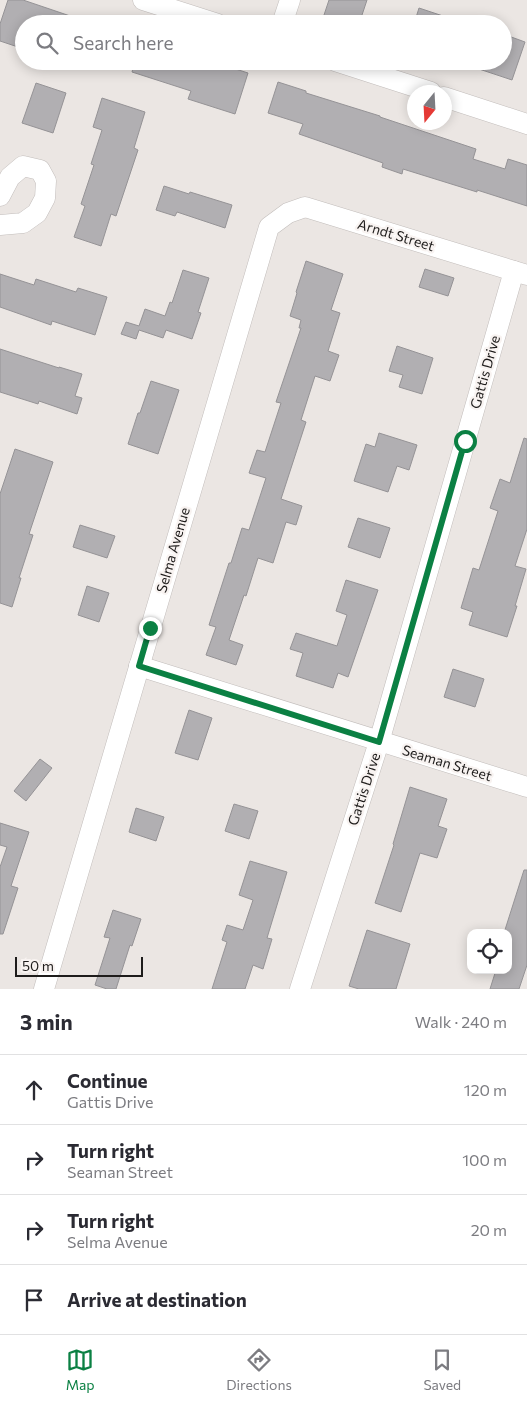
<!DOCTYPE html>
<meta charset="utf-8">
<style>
body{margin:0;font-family:Commissioner,sans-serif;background:#f2f2f3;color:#2b2b33}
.controls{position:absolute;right:15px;bottom:15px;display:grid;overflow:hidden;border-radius:10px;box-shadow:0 2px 12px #0003}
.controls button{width:45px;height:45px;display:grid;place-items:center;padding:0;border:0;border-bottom:1px solid #e1e1e2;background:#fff;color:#2b2b33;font:25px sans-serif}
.compass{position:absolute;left:407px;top:85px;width:45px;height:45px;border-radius:50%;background:#fff;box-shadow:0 2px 12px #0003;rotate:198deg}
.scale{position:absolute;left:15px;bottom:12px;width:128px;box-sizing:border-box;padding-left:5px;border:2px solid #1e1c1b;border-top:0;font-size:14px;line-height:18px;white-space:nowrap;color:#1e1c1b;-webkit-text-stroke:4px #f8f3f1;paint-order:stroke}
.stop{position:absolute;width:15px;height:15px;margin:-11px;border:4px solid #0b8043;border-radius:50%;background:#fff}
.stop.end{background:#0b8043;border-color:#fff;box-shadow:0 1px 5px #0008}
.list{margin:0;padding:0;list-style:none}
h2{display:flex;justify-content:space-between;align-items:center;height:65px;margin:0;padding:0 20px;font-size:21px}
h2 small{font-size:16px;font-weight:400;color:#7c7c81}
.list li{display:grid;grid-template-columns:32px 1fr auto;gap:15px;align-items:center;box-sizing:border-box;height:70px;padding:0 20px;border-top:1px solid #e1e1e2}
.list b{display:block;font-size:19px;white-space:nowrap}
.list p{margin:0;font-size:16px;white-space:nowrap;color:#7c7c81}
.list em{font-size:16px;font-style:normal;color:#7c7c81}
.icon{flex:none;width:28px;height:28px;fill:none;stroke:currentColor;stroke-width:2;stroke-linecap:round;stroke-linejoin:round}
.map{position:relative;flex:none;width:527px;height:989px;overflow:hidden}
.search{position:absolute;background:#fff;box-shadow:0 2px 12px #0003;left:15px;right:15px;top:15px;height:55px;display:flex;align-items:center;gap:12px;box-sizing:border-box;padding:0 18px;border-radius:28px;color:#7c7c81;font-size:19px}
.sheet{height:345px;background:#fff}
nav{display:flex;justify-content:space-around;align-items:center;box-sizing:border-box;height:70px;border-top:1px solid #e1e1e2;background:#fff;font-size:14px;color:#7c7c81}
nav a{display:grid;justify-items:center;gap:2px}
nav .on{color:#0b8043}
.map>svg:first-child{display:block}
</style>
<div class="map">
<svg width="527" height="989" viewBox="0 0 527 989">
<rect width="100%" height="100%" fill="#ebe6e3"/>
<g fill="#b1afb2" stroke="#959396">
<polygon points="8,0 23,0 85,21 84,24 24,24 24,49 0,41 0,24"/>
<polygon points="329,0 367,0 359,24 321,24"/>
<polygon points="419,8 458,21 458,24 414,24"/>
<polygon points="503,34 525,42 512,80 464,64 464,61 503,61"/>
<polygon points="135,61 211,61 248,73 235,114 188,99 191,91 132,72"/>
<polygon points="278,82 306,91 306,93 380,116 380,117 476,149 473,159 505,169 508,159 527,165 527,206 477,190 477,192 403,169 402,174 382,167 383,163 299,134 303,124 268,113"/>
<polygon points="36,83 66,93 53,133 22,123"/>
<polygon points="102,98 145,112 134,148 138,150 116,216 111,214 101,246 74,237 85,206 81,204 94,165 91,164 102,130 93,127"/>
<polygon points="164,186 189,194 190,192 232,205 225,228 177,212 175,216 156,210"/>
<polygon points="306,261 343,274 331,310 340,313 328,351 339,355 330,381 315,376 301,420 306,422 281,499 302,506 296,525 286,522 273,563 258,558 246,596 244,595 229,640 243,645 236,665 206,655 216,627 209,625 229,563 231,563 242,528 249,530 266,478 249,473 257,450 265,452 281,403 276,402 301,328 299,328 301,320 290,316 297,293 296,292"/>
<polygon points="425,269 454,278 448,296 419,287"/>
<polygon points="183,270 209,278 198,312 201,313 192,339 166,330 163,338 139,330 136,339 121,334 126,322 139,326 145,309 165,316 170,302 172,303"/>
<polygon points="0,274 34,285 36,279 76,292 78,288 107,297 95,335 52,321 51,325 0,307"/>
<polygon points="397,346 433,358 422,394 399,387 403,375 389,371"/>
<polygon points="0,349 59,368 59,367 82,374 75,396 82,398 77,414 39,401 38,404 0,392"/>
<polygon points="151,381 179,390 158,454 128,444 138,413 140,413"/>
<polygon points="379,433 417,445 409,470 397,466 388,492 354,481 366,444 375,447"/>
<polygon points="524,438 527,439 527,529 515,566 526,569 515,606 517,606 507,637 469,625 473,612 461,608 473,568 479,570 498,511 490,508 500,479 510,483"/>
<polygon points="15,449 53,462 29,534 33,535 19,578 21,578 12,607 0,603 0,494"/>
<polygon points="358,518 390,528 380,558 348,547"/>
<polygon points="80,525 115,536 107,558 73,547"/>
<polygon points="346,580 378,590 348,677 338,673 333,688 296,676 303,653 290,649 296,633 337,646 347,615 336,611"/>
<polygon points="87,586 109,593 99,622 78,615"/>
<polygon points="453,669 484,679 475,707 444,697"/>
<polygon points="189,710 212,718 198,760 175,753"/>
<polygon points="40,759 52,768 26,801 14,791"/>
<polygon points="410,787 447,799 438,826 447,829 437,858 420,853 401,912 375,903 394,845 393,844"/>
<polygon points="234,804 258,811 249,839 225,831"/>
<polygon points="136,808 164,817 156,841 129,832"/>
<polygon points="0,823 29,832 11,886 18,888 3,934 0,934 0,867 7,847 0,845"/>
<polygon points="250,861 287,872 267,938 272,939 263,969 253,965 245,989 212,989 227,942 222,940 227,925 243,930 253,900 239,895"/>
<polygon points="524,870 527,870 527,965 519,989 490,989 496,970 508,970 508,933 504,933"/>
<polygon points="113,910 141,919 132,946 130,945 116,989 107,989 95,985 110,938 104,937"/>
<polygon points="367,930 410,944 396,989 359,989 349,986"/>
</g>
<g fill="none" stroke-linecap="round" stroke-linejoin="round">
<defs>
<g id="minor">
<polyline points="143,0 218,24"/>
<polyline points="282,24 290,0"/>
<polyline points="335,61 431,92"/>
<polyline points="444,97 527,124"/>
<polyline points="0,196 10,177 23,166 40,170 46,181 45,198 37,213 23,223 0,225"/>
<polyline points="139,666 527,787"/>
<polyline points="44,989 269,227 288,213 305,207 527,275"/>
<polyline points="300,989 379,742 514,271"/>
</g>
</defs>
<use href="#minor" stroke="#c2bdbb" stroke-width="21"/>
<use href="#minor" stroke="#fff" stroke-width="20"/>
</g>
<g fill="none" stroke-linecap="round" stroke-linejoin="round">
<polyline stroke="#0b8043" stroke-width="6" points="150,628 139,666 379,742 465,441"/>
</g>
<g text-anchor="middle" stroke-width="4.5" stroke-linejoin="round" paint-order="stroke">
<g font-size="14" fill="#1e1c1b" stroke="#f8f3f1">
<text transform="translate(396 235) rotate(17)" y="5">Arndt Street</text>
<text transform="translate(485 372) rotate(-74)" y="5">Gattis Drive</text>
<text transform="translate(173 550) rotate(-74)" y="5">Selma Avenue</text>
<text transform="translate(447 763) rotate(17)" y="5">Seaman Street</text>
<text transform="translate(364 789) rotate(-72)" y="5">Gattis Drive</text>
</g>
</g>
</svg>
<div class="controls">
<button><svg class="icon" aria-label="locate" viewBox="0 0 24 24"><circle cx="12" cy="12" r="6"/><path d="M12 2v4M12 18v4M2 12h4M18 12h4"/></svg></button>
</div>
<svg class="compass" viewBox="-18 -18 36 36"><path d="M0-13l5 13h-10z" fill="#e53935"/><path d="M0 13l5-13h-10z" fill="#7c7c81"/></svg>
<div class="scale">50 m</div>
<div class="stop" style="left:465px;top:441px"></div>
<div class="stop end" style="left:150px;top:628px"></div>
<div class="search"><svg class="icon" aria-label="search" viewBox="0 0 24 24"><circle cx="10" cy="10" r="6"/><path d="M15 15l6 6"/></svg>Search here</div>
</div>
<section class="sheet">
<h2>3 min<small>Walk · 240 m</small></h2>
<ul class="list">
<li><svg class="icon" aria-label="ahead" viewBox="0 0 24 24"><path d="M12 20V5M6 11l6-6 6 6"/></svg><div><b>Continue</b><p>Gattis Drive</p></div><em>120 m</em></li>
<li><svg class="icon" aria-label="right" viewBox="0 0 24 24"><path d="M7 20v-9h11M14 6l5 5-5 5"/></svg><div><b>Turn right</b><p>Seaman Street</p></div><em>100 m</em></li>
<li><svg class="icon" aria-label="right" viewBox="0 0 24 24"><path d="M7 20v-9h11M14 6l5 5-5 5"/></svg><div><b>Turn right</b><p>Selma Avenue</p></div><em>20 m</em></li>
<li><svg class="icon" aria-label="arrive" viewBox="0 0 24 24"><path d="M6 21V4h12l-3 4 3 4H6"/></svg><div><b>Arrive at destination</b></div></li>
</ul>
</section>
<nav>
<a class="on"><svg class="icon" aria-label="map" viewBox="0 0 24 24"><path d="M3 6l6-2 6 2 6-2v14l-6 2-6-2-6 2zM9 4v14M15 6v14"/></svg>Map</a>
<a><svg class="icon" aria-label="directions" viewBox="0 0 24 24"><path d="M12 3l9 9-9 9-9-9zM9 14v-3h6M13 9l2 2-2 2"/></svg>Directions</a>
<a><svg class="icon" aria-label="saved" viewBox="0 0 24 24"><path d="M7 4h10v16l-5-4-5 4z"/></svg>Saved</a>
</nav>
